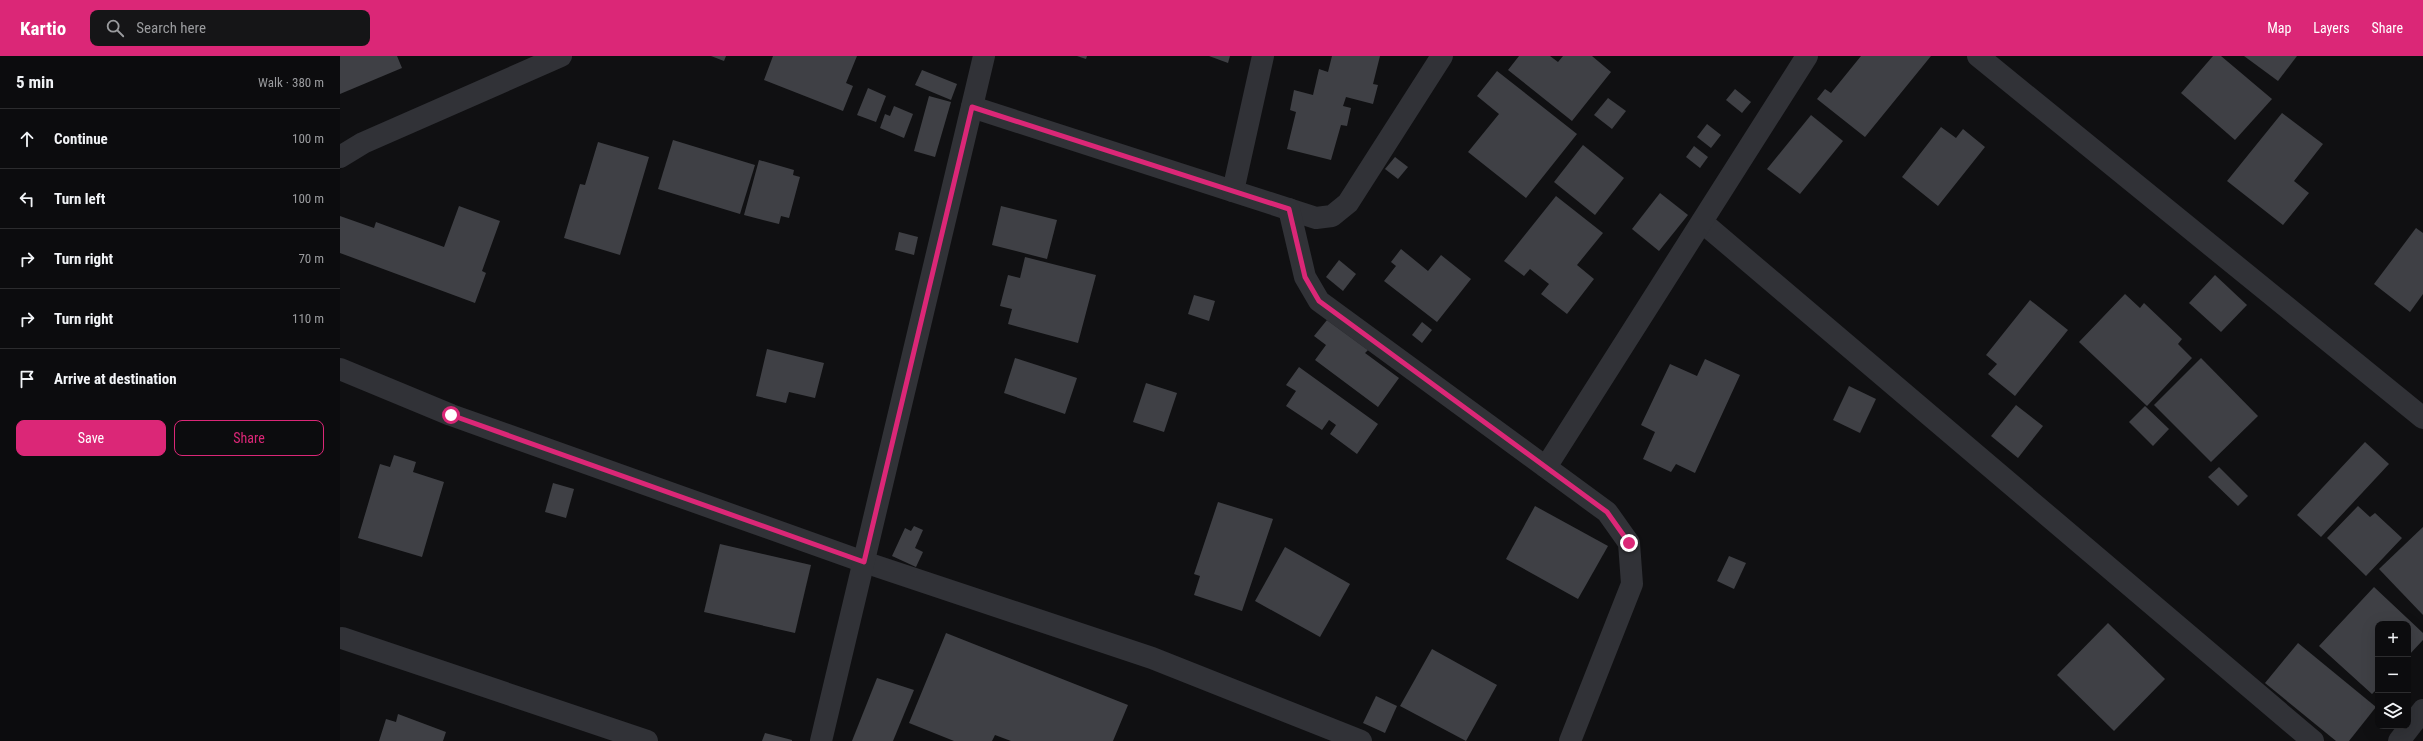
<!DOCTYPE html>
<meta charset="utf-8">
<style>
body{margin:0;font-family:"Roboto Condensed",sans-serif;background:#151517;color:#f1f3f6}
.controls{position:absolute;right:12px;bottom:12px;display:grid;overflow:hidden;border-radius:8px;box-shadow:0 4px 16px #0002}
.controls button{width:36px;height:36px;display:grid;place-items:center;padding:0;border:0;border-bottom:1px solid #2c2c2e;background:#0c0c0e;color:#f1f3f6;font:20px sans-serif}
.stop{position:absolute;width:12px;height:12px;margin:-9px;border:3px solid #db2777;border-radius:50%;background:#fff}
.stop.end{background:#db2777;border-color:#fff;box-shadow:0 1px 4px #0008}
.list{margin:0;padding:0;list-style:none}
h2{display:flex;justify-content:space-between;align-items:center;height:52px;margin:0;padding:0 16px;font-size:17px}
h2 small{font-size:13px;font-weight:400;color:#9a9b9e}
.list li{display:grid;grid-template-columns:26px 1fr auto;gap:12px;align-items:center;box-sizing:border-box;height:60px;padding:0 16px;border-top:1px solid #2c2c2e}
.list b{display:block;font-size:15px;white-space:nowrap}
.list em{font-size:13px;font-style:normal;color:#9a9b9e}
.actions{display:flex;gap:8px;padding:12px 16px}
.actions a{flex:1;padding:9px 0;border:1px solid #db2777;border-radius:8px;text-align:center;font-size:14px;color:#db2777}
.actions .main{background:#db2777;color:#fff}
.icon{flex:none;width:22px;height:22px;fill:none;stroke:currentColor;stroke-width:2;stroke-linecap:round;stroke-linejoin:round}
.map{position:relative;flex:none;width:2083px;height:685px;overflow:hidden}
header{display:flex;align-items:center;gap:24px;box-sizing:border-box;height:56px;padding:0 20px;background:#db2777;color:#fff}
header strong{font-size:19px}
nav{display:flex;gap:22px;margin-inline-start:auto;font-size:14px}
.search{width:280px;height:36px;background:#151517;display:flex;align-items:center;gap:10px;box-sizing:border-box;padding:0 14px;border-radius:8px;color:#9a9b9e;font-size:15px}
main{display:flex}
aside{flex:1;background:#0c0c0e}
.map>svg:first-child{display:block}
</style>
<header>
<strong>Kartio</strong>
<div class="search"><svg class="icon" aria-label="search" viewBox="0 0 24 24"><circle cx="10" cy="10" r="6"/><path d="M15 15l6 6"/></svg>Search here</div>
<nav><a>Map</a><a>Layers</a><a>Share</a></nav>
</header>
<main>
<aside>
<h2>5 min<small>Walk · 380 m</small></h2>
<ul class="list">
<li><svg class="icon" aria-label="ahead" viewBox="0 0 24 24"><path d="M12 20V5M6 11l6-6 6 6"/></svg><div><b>Continue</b></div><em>100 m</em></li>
<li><svg class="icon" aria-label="left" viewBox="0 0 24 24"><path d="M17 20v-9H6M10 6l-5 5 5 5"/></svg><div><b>Turn left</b></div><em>100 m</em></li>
<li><svg class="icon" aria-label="right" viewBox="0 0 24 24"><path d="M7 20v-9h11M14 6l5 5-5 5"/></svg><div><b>Turn right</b></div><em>70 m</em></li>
<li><svg class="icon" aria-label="right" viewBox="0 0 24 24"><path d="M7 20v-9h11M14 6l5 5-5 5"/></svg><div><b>Turn right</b></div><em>110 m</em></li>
<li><svg class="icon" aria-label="arrive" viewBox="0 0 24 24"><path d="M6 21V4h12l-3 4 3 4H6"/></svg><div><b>Arrive at destination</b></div></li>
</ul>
<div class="actions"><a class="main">Save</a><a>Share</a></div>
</aside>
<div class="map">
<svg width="2083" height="685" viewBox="0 0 2083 685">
<rect width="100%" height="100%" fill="#101012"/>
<g fill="#3f4045">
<polygon points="0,0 57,0 62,12 0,38"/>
<polygon points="371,0 386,0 384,5"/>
<polygon points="433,0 517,0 506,27 513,30 503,55 424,24"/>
<polygon points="737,0 747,0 746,3"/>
<polygon points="869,0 890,0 888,7"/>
<polygon points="992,0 1040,0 1033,28 1038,29 1033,48 1006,41 1003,50 1011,52 1007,70 1001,69 991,104 947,93 956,56 950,54 954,34 973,39 979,13 988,16"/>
<polygon points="1179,0 1210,0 1218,6 1223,0 1252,0 1271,16 1232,65 1168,14"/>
<polygon points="1521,0 1591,0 1525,81 1477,43 1485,33 1491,37"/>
<polygon points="1873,0 1881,0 1932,43 1895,84 1841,37"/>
<polygon points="1904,0 1957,0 1938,25"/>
<polygon points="582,14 617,28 611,44 575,29"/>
<polygon points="1157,15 1237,78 1186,142 1128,96 1159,58 1137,40"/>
<polygon points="528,32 546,40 536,66 517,59"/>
<polygon points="1395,33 1411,46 1402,57 1386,44"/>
<polygon points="589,40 611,46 595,101 574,95"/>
<polygon points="1268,42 1286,55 1272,73 1254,59"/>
<polygon points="554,50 573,58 564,82 540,72 545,58 550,60"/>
<polygon points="1942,57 1983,88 1954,125 1969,137 1943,169 1887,125"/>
<polygon points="1471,59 1503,85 1460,138 1427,113"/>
<polygon points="1367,68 1381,79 1371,92 1357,81"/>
<polygon points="1601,71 1616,82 1623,73 1645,91 1598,150 1562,121"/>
<polygon points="333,84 415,109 400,158 318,133"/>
<polygon points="258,86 309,101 280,199 224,182 240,128 245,129"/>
<polygon points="1243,89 1284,122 1255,159 1214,126"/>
<polygon points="1354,90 1368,101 1360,112 1346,101"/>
<polygon points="1055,101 1068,111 1058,123 1045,113"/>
<polygon points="419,104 454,114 453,119 460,121 449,162 441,160 439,168 404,159"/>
<polygon points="1320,137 1348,159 1319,195 1292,173"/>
<polygon points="1216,140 1263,177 1237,209 1254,223 1227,258 1201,238 1209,228 1190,213 1184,220 1164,205"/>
<polygon points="119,150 160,165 142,215 146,217 135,247 0,197 0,160 34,172 36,166 104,191"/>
<polygon points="661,150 717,164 707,203 652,189"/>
<polygon points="2076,172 2083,177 2083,238 2070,256 2034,228"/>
<polygon points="559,176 578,181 574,199 555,194"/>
<polygon points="1061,193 1088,215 1101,199 1131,223 1097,266 1044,225 1056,210 1051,206"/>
<polygon points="685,201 756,219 738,287 668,268 672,253 660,250 668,219 680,222"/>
<polygon points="999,204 1016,218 1003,235 986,221"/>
<polygon points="1875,219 1907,249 1881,276 1849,247"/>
<polygon points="1785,238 1800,252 1804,247 1842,283 1838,288 1852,302 1807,350 1739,286"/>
<polygon points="854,239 875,245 869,265 848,258"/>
<polygon points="1690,244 1728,274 1675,340 1648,318 1657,308 1646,299"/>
<polygon points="987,264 1028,294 1025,297 1059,322 1038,351 975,304 986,289 974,280"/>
<polygon points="1082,266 1092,274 1082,287 1072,279"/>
<polygon points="427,293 484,307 475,342 449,336 446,347 416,340"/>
<polygon points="675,302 737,322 725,358 664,337"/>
<polygon points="1861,302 1918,360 1871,406 1814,349"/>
<polygon points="1365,303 1400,319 1355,417 1336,408 1331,416 1303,403 1315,376 1301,369 1330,308 1357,320"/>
<polygon points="959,311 1038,368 1017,398 990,378 996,369 989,364 982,374 946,350 956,335 946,329"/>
<polygon points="806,327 837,337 824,376 793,366"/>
<polygon points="1509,330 1536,343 1520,377 1493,364"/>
<polygon points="1676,349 1703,370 1678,402 1651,380"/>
<polygon points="1805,350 1829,373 1813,390 1789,366"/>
<polygon points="2025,386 2049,408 1981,481 1957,459"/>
<polygon points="54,399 76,406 73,416 104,426 82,501 18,482 40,408 50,411"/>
<polygon points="1879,411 1908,440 1898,450 1868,421"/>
<polygon points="213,427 234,433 226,462 205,456"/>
<polygon points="878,446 933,463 902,555 854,539 860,520 854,518"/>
<polygon points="1195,450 1268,490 1238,543 1166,503"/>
<polygon points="2018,450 2030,461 2035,457 2062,482 2026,520 1987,482"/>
<polygon points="574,470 583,474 575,492 583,496 576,511 552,500 565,472 571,475"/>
<polygon points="2083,471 2083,559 2039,513"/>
<polygon points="380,488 471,509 455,577 364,556"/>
<polygon points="945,491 1010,528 980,581 915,545"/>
<polygon points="1389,500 1406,507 1394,533 1377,525"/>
<polygon points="2034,531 2083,577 2083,584 2068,600 2068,568 2038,568 2038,632 2032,638 1979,590"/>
<polygon points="1768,567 1825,623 1774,675 1717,619"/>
<polygon points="606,577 788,649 773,685 671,685 655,679 652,685 614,685 569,667"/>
<polygon points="1958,587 2036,651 2009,685 1996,685 1925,627"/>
<polygon points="1092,593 1157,629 1126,685 1060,650"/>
<polygon points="537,622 574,634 553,685 512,685"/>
<polygon points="1036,640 1057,650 1045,677 1023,667"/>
<polygon points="58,658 106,676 103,685 39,685 46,663 56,666"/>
<polygon points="425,677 452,684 452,685 422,685"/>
</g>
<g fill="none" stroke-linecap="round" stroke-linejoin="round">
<g stroke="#313237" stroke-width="22">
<polyline points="1638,0 2083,362"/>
<polyline points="632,51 976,162 992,160 1008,147 1102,0"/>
<polyline points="0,101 23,87 221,0"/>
<polyline points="893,135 923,0"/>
<polyline points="949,153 965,221 979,245 1267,456 1289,487 1292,528 1230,685"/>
<polyline points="1362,166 1973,685"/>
<polyline points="0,313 111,359 524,506 812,602 1021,685"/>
<polyline points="1206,411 1467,0"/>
<polyline points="2,582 307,685"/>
<polyline points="481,685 644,0"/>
<polyline points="2059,685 2083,654"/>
</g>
</g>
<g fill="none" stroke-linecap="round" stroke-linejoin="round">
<polyline stroke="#db2777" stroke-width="5" points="111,359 524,506 632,51 949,153 965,221 979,245 1267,456 1289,487"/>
</g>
</svg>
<div class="controls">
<button>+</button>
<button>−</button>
<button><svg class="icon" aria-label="layers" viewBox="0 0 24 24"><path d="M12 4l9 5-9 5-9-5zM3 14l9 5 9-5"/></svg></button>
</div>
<div class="stop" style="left:111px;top:359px"></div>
<div class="stop end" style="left:1289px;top:487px"></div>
</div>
</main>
